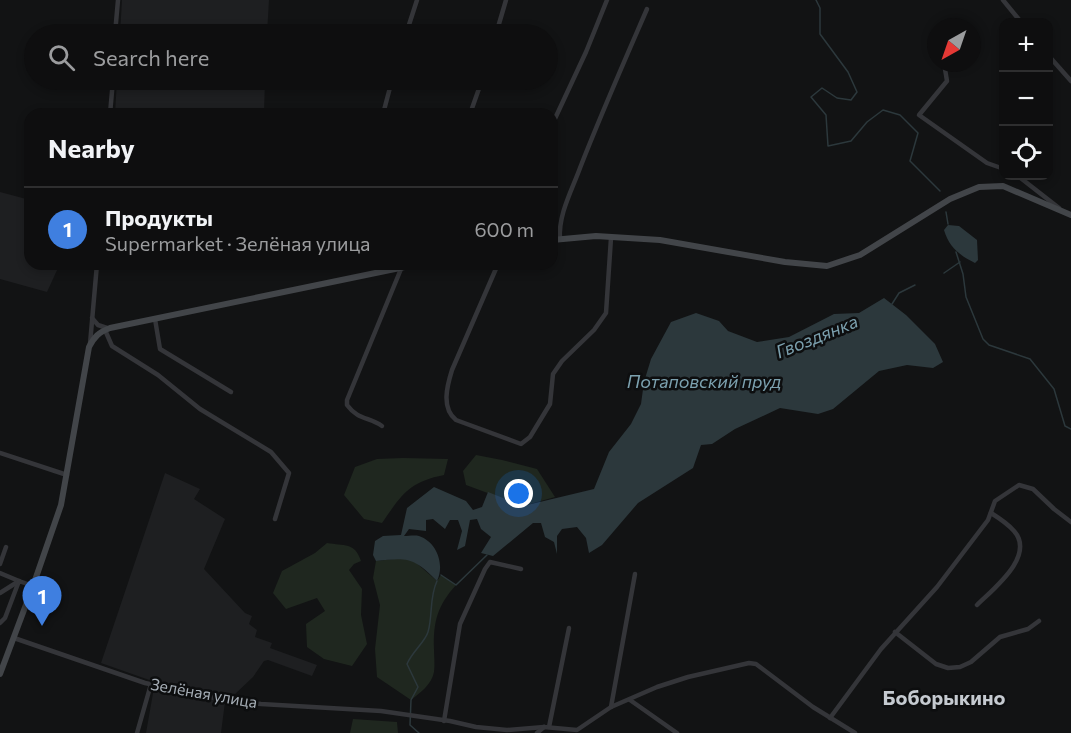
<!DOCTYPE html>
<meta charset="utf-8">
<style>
body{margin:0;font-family:Commissioner,sans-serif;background:#171718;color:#f1f3f6}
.controls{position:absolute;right:18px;top:18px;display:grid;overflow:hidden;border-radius:12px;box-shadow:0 3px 9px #0003}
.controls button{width:54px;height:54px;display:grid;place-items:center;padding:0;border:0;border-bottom:2px solid #2e2e2f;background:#0e0e0f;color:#f1f3f6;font:30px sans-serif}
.compass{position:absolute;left:927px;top:18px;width:54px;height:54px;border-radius:50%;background:#0e0e0f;box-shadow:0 3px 9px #0003;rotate:220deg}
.you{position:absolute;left:519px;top:494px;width:21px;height:21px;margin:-15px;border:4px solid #fff;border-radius:50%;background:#1a73e8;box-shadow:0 0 0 9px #1a73e833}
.badge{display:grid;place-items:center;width:39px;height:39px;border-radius:50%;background:#ec8933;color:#fff;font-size:20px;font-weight:700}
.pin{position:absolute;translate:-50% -50px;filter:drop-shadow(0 2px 3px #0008)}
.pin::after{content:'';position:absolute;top:32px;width:21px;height:18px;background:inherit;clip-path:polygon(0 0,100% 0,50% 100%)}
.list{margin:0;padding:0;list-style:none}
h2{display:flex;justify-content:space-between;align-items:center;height:78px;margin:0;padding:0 24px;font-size:26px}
h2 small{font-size:20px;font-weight:400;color:#9b9c9e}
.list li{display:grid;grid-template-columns:39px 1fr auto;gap:18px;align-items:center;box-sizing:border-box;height:84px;padding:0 24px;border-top:2px solid #2e2e2f}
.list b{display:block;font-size:22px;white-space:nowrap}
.list p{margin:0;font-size:20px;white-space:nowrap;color:#9b9c9e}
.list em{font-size:20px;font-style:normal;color:#9b9c9e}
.icon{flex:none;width:33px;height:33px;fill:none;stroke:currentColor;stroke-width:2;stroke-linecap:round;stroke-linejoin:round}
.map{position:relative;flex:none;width:1071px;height:733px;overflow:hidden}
.search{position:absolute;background:#0e0e0f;box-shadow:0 3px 9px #0003;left:24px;top:24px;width:534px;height:66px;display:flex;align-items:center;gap:15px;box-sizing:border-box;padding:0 21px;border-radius:33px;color:#9b9c9e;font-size:22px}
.panel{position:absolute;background:#0e0e0f;box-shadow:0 3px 9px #0003;left:24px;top:108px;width:534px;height:162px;border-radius:18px}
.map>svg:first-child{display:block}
</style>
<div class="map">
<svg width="1071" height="733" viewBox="0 0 1071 733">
<rect width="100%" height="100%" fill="#121314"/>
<g fill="#1e1f21">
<polygon points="122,0 269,0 267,34 120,34"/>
<polygon points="117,80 265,80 264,113 255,111 254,114 115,114"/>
<polygon points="0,192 30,200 30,264 65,264 58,268 47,292 0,279"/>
<polygon points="165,473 200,489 194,499 225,519 204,569 245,613 252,616 249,624 257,630 255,637 272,643 270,648 317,665 312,676 268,660 264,661 253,677 234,695 226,694 221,733 146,733 155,682 101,663"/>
</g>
<g fill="#1f271f">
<polygon points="476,455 502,460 537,469 555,497 523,506 466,485 463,471"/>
<path d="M403,458L448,459L444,475C409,482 402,494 382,523L364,519L344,495L355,467L377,459Z"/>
<path d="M327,543C344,546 355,542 361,561L354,564L349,570L362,589L361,615L367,644L352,666L324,659L307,647L306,624L325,611L317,598L286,609L273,593L282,571L315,553Z"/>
<path d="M402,558L414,561L437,581L441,575L456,585C438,605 433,621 434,649C434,656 435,665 434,672C432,684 420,693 411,700L377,677L375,649L380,605L373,578L376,561Z"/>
<polygon points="353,719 397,722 398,733 350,733"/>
</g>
<g fill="#2c383c">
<path d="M948,225L959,226L977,240L978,260L975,263C959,255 949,247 944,230Z"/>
<path d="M884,298L906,315L935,344L943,362L933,368L907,365L879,371L833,409L818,414L780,408L735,429L712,444L701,445L693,468L638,503L602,545L589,553L586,538L577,527L562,529L557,536V554L554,542L545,537L541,523H533L493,556L481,553L491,537L481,529L477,519L470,520L465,546L457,550L462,531L458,520H450L445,529L433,519L426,520V531L409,529L404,536C408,536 415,535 419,536C437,542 445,565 437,581C414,558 409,557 376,561L373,555L375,541L383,536L401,535L407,508L434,487L466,501L473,510L482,507L488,492L523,506L594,489L609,452L631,424L641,404L644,382L651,359L671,322L696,313L719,321L728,331L757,342L789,337L834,314L859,313Z"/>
</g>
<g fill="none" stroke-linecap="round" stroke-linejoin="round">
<g stroke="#2c383c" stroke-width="1.5">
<polyline points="816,0 820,8 820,34 848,72 857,92 851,100 837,98 822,88 811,97 826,115 828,146 851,141 867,122 883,110 900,115 918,133 910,161 940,191"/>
<polyline points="946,212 948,224"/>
<polyline points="956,252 963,274 966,297 983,339 989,345 1030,359 1054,389 1065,426 1071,429"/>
<polyline points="944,273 960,262"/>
<polyline points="892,304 899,293 915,285"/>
<polyline points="441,575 456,585 487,555"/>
<path d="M419,733L410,725L411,700L418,687L407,664C412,652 425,642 428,632C433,615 429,598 437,581"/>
</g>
<g stroke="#343539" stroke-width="4.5">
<polyline points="1003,0 1021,22"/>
<polyline points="115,34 118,0"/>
<polyline points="406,34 417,0"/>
<polyline points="496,34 506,0"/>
<polyline points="1048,55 1071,81"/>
<polyline points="944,63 947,81 919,115 987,163 1004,169"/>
<polyline points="110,114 113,80"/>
<polyline points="383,114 392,80"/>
<polyline points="470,114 482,80"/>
<polyline points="552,125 586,52 607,0"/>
<polyline points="1018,176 1059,208"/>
<path d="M560,239C558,215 572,190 580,168C601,114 624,62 647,9"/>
<path d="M498,264L452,370C447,386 441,408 456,420L521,444L530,437L550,404L553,374L562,361L594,330L606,313L611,238"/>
<polyline points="92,318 98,325 107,328"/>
<polyline points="155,319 160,349 231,392"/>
<polyline points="105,330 112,346 158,375 200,409 271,452 289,473 275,519"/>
<polyline points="90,344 97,264"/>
<path d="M382,426C369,417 358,420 347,405V400L401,269"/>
<polyline points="0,453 67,475"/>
<polyline points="0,564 6,547"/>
<polyline points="0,573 19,581"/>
<polyline points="0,593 19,581"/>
<path d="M977,605C993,589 1036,556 1014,531C1008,524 999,518 991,513"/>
<polyline points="0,623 5,618 19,581 33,586"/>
<polyline points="895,632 936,664 948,668 960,667 971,662 1000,637 1028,629 1039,621"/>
<polyline points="14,638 145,683 219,699 261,704 381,711 450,721 476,727 507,730 544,727 577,730 611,707 657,687 688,677 749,663 756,664 813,707 855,733"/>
<polyline points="630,700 677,733"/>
<polyline points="611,707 635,574"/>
<polyline points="830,718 881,649 937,587 988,520 995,501 1019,485 1033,489 1054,509 1071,522"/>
<polyline points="444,721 460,624 485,569 490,562 521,569"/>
<polyline points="549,727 569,628"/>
<polyline points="137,733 151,684"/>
<polyline points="537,733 544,727"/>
</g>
<g stroke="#424549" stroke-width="6">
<polyline points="552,240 596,236 660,240 785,262 827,266 860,255 950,199 979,187 1003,186 1071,215"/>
<path d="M0,674L33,586L61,505L89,347C94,337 99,332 110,328L419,264"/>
</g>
</g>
<g text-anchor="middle" stroke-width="5" stroke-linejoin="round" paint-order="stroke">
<g font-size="16" fill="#a4acb4" stroke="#0d0e0f">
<text transform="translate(204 693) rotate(10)" y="6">Зелёная улица</text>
</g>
<g font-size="18" font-style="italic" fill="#7ca1af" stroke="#0d0e0f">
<text transform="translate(817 337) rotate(-22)" y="6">Гвоздянка</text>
<text x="704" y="388">Потаповский пруд</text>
</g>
<g font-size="20" font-weight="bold" fill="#c5cad0" stroke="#0d0e0f">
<text x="944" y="705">Боборыкино</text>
</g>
</g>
</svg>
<div class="controls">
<button>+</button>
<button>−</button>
<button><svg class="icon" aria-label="locate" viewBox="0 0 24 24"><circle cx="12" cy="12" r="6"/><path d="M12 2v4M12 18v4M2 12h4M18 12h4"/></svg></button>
</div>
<svg class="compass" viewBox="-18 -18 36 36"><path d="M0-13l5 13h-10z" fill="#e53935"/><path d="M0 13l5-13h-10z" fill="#9b9c9e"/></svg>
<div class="you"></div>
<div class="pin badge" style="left:42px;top:626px;background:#3f7fe0">1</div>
<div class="search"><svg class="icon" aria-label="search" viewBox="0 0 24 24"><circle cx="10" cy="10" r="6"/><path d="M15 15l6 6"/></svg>Search here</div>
<section class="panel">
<h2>Nearby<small></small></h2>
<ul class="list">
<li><span class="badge" style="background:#3f7fe0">1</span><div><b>Продукты</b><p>Supermarket · Зелёная улица</p></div><em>600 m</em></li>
</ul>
</section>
</div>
